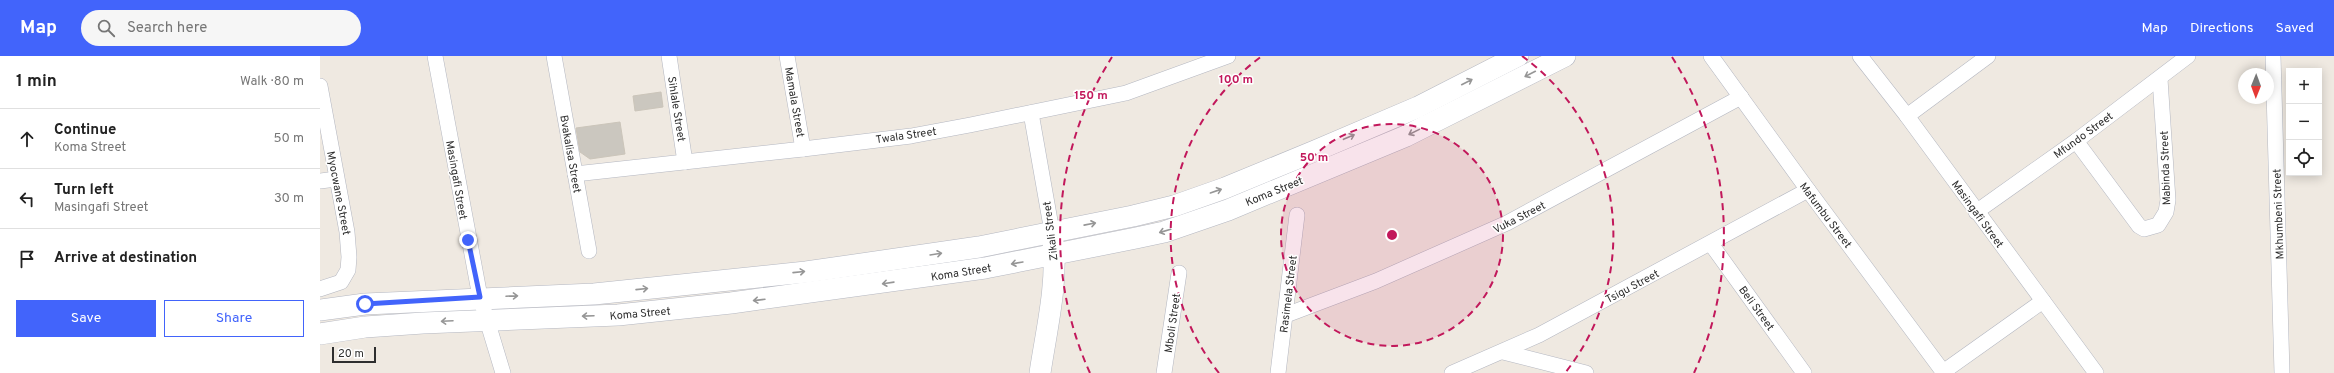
<!DOCTYPE html>
<meta charset="utf-8">
<style>
body{margin:0;font-family:Overpass,sans-serif;background:#f6f6f6;color:#222}
.controls{position:absolute;right:12px;top:12px;display:grid;overflow:hidden;border-radius:0px;box-shadow:0 2px 10px #0003}
.controls button{width:36px;height:36px;display:grid;place-items:center;padding:0;border:0;border-bottom:1px solid #e0e0e0;background:#fff;color:#222;font:20px sans-serif}
.compass{position:absolute;left:1918px;top:12px;width:36px;height:36px;border-radius:50%;background:#fff;box-shadow:0 2px 10px #0003;rotate:181deg}
.scale{position:absolute;left:12px;bottom:10px;width:44px;box-sizing:border-box;padding-left:4px;border:2px solid #2e2e2e;border-top:0;font-size:11px;line-height:14px;white-space:nowrap;color:#2e2e2e;-webkit-text-stroke:3px #fff;paint-order:stroke}
.stop{position:absolute;width:12px;height:12px;margin:-9px;border:3px solid #4264fb;border-radius:50%;background:#fff}
.stop.end{background:#4264fb;border-color:#fff;box-shadow:0 1px 4px #0008}
.list{margin:0;padding:0;list-style:none}
h2{display:flex;justify-content:space-between;align-items:center;height:52px;margin:0;padding:0 16px;font-size:17px}
h2 small{font-size:13px;font-weight:400;color:#767676}
.list li{display:grid;grid-template-columns:26px 1fr auto;gap:12px;align-items:center;box-sizing:border-box;height:60px;padding:0 16px;border-top:1px solid #e0e0e0}
.list b{display:block;font-size:15px;white-space:nowrap}
.list p{margin:0;font-size:13px;white-space:nowrap;color:#767676}
.list em{font-size:13px;font-style:normal;color:#767676}
.actions{display:flex;gap:8px;padding:12px 16px}
.actions a{flex:1;padding:9px 0;border:1px solid #4264fb;border-radius:0px;text-align:center;font-size:14px;color:#4264fb}
.actions .main{background:#4264fb;color:#fff}
.icon{flex:none;width:22px;height:22px;fill:none;stroke:currentColor;stroke-width:2;stroke-linecap:round;stroke-linejoin:round}
.map{position:relative;flex:none;width:2014px;height:317px;overflow:hidden}
header{display:flex;align-items:center;gap:24px;box-sizing:border-box;height:56px;padding:0 20px;background:#4264fb;color:#fff}
header strong{font-size:19px}
nav{display:flex;gap:22px;margin-inline-start:auto;font-size:14px}
.search{width:280px;height:36px;background:#f6f6f6;display:flex;align-items:center;gap:10px;box-sizing:border-box;padding:0 14px;border-radius:22px;color:#767676;font-size:15px}
main{display:flex}
aside{flex:1;background:#fff}
.map>svg:first-child{display:block}
</style>
<header>
<strong>Map</strong>
<div class="search"><svg class="icon" aria-label="search" viewBox="0 0 24 24"><circle cx="10" cy="10" r="6"/><path d="M15 15l6 6"/></svg>Search here</div>
<nav><a>Map</a><a>Directions</a><a>Saved</a></nav>
</header>
<main>
<aside>
<h2>1 min<small>Walk · 80 m</small></h2>
<ul class="list">
<li><svg class="icon" aria-label="ahead" viewBox="0 0 24 24"><path d="M12 20V5M6 11l6-6 6 6"/></svg><div><b>Continue</b><p>Koma Street</p></div><em>50 m</em></li>
<li><svg class="icon" aria-label="left" viewBox="0 0 24 24"><path d="M17 20v-9H6M10 6l-5 5 5 5"/></svg><div><b>Turn left</b><p>Masingafi Street</p></div><em>30 m</em></li>
<li><svg class="icon" aria-label="arrive" viewBox="0 0 24 24"><path d="M6 21V4h12l-3 4 3 4H6"/></svg><div><b>Arrive at destination</b></div></li>
</ul>
<div class="actions"><a class="main">Save</a><a>Share</a></div>
</aside>
<div class="map">
<svg width="2014" height="317" viewBox="0 0 2014 317">
<rect width="100%" height="100%" fill="#efe9e1"/>
<g fill="#cbc7bf" stroke="#cbc5ba">
<polygon points="341,36 343,51 315,55 313,40"/>
<polygon points="300,66 305,98 270,103 260,96 256,72"/>
</g>
<g fill="none" stroke-linecap="round" stroke-linejoin="round">
<defs>
<g id="street">
<polyline points="115,0 160,241 183,317"/>
<polyline points="234,0 269,195"/>
<polyline points="349,0 365,106"/>
<polyline points="467,0 483,93"/>
<polyline points="1391,0 1488,134 1624,317"/>
<polyline points="1540,0 1587,60 1776,317"/>
<polyline points="1953,0 1962,317"/>
<polyline points="0,30 27,176 29,201 28,214 21,226 0,233"/>
<polyline points="711,57 732,176"/>
<polyline points="1587,60 1668,0"/>
<polyline points="1756,85 1819,170 1824,173 1838,169 1846,156 1848,144 1840,23"/>
<polyline points="255,118 483,93 591,80 650,69 806,37 908,0"/>
<polyline points="0,125 16,123"/>
<polyline points="1656,156 1756,85 1868,0"/>
<polyline points="1391,188 1484,317"/>
<polyline points="966,259 1056,225 1187,167 1421,41"/>
<polyline points="1183,296 1266,317"/>
<polyline points="1623,316 1723,245"/>
<polyline points="844,317 859,217"/>
<polyline points="958,317 977,159"/>
<polyline points="1132,317 1219,279 1488,134"/>
</g>
<g id="secondary">
<polyline points="0,254 45,248 274,238 486,216 659,191 813,160 854,150 905,132 995,95 1098,51 1198,0"/>
<polyline points="0,278 45,271 103,267 298,259 411,247 665,212 816,182 844,176 908,154 1086,80 1245,0"/>
<path d="M720,317C726,276 738,227 733,186"/>
</g>
</defs>
<use href="#street" stroke="#b4b7c1" stroke-width="16"/>
<use href="#secondary" stroke="#b4b7c1" stroke-width="22"/>
<use href="#street" stroke="#fff" stroke-width="15"/>
<use href="#secondary" stroke="#fff" stroke-width="21"/>
</g>
<defs><path id="oneway-shaft" d="M-6 0H5M1.5-3L5.5 0L1.5 3" fill="none" stroke-width="1.6" stroke-linecap="round" stroke-linejoin="round"/></defs>
<g stroke="#969696">
<use href="#oneway-shaft" transform="translate(1210 18) rotate(153)"/>
<use href="#oneway-shaft" transform="translate(1147 26) rotate(-27)"/>
<use href="#oneway-shaft" transform="translate(1094 76) rotate(154)"/>
<use href="#oneway-shaft" transform="translate(1029 81) rotate(-23)"/>
<use href="#oneway-shaft" transform="translate(896 135) rotate(-19)"/>
<use href="#oneway-shaft" transform="translate(770 168) rotate(-11)"/>
<use href="#oneway-shaft" transform="translate(845 175) rotate(164)"/>
<use href="#oneway-shaft" transform="translate(616 198) rotate(-9)"/>
<use href="#oneway-shaft" transform="translate(697 207) rotate(170)"/>
<use href="#oneway-shaft" transform="translate(479 216) rotate(-6)"/>
<use href="#oneway-shaft" transform="translate(568 227) rotate(172)"/>
<use href="#oneway-shaft" transform="translate(322 233) rotate(-6)"/>
<use href="#oneway-shaft" transform="translate(192 240) rotate(-2)"/>
<use href="#oneway-shaft" transform="translate(439 244) rotate(173)"/>
<use href="#oneway-shaft" transform="translate(268 260) rotate(178)"/>
<use href="#oneway-shaft" transform="translate(127 265) rotate(177)"/>
</g>
<g fill="none" stroke-linecap="round" stroke-linejoin="round">
<polyline stroke="#4264fb" stroke-width="5" points="45,248 160,241 148,184"/>
</g>
<circle cx="1072" cy="179" r="111" fill="#c2185b" fill-opacity=".12"/>
<g fill="none" stroke="#c2185b" stroke-width="2" stroke-dasharray="7 5">
<circle cx="1072" cy="179" r="111"/>
<path d="M899 317A221 221 0 0 1 942 0M1202 0A221 221 0 0 1 1245 317"/>
<path d="M770 317A332 332 0 0 1 792 1M1352 1A332 332 0 0 1 1374 317"/>
</g>
<g text-anchor="middle" stroke-width="3" stroke-linejoin="round" paint-order="stroke">
<g font-size="11" fill="#2e2e2e" stroke="#fff">
<text transform="translate(475 46) rotate(80)" y="4">Mamala Street</text>
<text transform="translate(357 53) rotate(81)" y="4">Sihlale Street</text>
<text transform="translate(586 79) rotate(-8)" y="4">Twala Street</text>
<text transform="translate(1763 79) rotate(-36)" y="4">Mfundo Street</text>
<text transform="translate(251 98) rotate(80)" y="4">Bvakalisa Street</text>
<text transform="translate(1845 112) rotate(-92)" y="4">Mabinda Street</text>
<text transform="translate(137 124) rotate(80)" y="4">Masingafi Street</text>
<text transform="translate(954 135) rotate(-22)" y="4">Koma Street</text>
<text transform="translate(19 137) rotate(79)" y="4">Myocwane Street</text>
<text transform="translate(1658 158) rotate(54)" y="4">Masingafi Street</text>
<text transform="translate(1958 158) rotate(-92)" y="4">Mkhumbeni Street</text>
<text transform="translate(1506 159) rotate(53)" y="4">Mafumbu Street</text>
<text transform="translate(1199 161) rotate(-27)" y="4">Vuka Street</text>
<text transform="translate(730 175) rotate(-97)" y="4">Zikali Street</text>
<text transform="translate(641 216) rotate(-9)" y="4">Koma Street</text>
<text transform="translate(1312 230) rotate(-28)" y="4">Tsigu Street</text>
<text transform="translate(968 238) rotate(-83)" y="4">Rasimela Street</text>
<text transform="translate(1437 252) rotate(54)" y="4">Beli Street</text>
<text transform="translate(320 257) rotate(-5)" y="4">Koma Street</text>
<text transform="translate(852 267) rotate(-82)" y="4">Mboli Street</text>
</g>
</g>
<circle cx="1072" cy="179" r="6" fill="#c2185b" stroke="#fff" stroke-width="2"/>
<g font-size="12" text-anchor="middle" font-weight="bold" fill="#c2185b" stroke="#fff" stroke-width="3" stroke-linejoin="round" paint-order="stroke">
<text x="916" y="27">100 m</text>
<text x="771" y="43">150 m</text>
<text x="994" y="105">50 m</text>
</g>
</svg>
<div class="controls">
<button>+</button>
<button>−</button>
<button><svg class="icon" aria-label="locate" viewBox="0 0 24 24"><circle cx="12" cy="12" r="6"/><path d="M12 2v4M12 18v4M2 12h4M18 12h4"/></svg></button>
</div>
<svg class="compass" viewBox="-18 -18 36 36"><path d="M0-13l5 13h-10z" fill="#e53935"/><path d="M0 13l5-13h-10z" fill="#767676"/></svg>
<div class="scale">20 m</div>
<div class="stop" style="left:45px;top:248px"></div>
<div class="stop end" style="left:148px;top:184px"></div>
</div>
</main>
